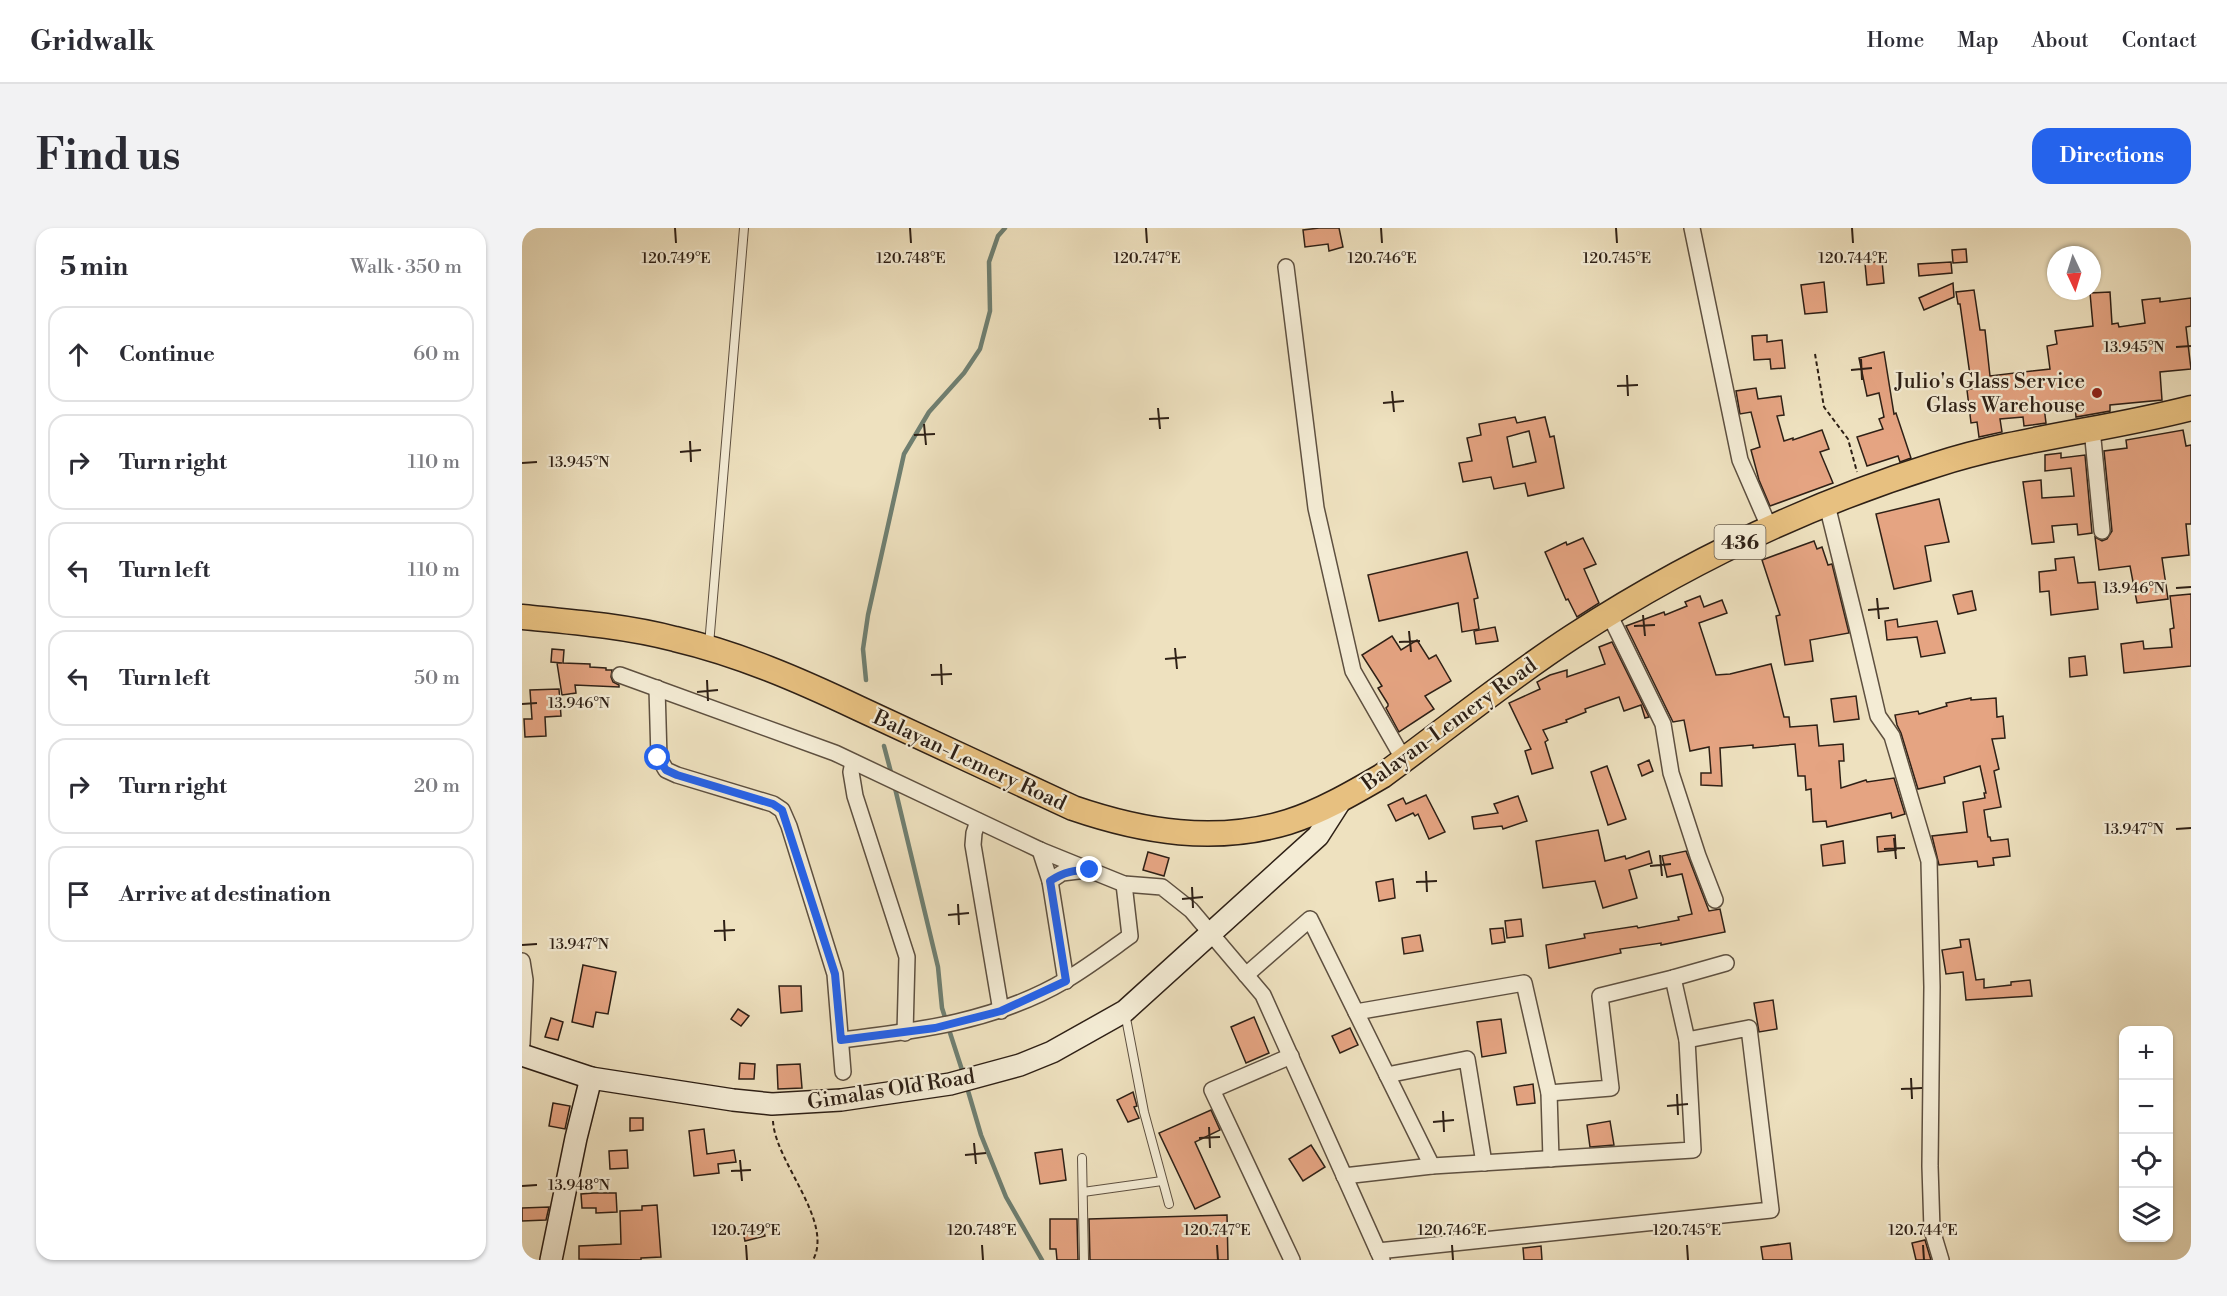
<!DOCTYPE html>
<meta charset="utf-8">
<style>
body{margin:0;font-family:"Libre Bodoni",serif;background:#f2f2f3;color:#2b2b33}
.controls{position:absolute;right:18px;bottom:18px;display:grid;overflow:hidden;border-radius:12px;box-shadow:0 2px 4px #0004}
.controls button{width:54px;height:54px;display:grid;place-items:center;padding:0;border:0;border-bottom:2px solid #e1e1e2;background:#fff;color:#2b2b33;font:30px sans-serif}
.compass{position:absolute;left:1525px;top:18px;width:54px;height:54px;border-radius:50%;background:#fff;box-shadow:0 2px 4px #0004;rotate:176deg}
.stop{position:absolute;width:18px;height:18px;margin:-14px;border:4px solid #2563eb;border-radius:50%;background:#fff}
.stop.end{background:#2563eb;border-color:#fff;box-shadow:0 2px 6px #0008}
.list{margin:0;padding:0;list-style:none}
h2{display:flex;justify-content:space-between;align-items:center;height:78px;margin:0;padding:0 24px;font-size:26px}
h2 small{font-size:20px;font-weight:400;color:#7c7c81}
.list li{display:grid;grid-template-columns:39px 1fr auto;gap:18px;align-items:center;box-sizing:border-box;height:96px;margin:0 12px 12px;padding:0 12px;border:2px solid #e1e1e2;border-radius:18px}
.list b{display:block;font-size:22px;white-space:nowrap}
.list em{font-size:20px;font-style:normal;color:#7c7c81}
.icon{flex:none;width:33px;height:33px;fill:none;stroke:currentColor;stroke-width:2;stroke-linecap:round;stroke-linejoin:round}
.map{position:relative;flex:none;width:1669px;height:1032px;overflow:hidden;border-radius:18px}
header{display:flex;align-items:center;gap:36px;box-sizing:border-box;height:84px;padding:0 30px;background:#fff;border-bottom:2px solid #e1e1e2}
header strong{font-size:28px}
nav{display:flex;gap:33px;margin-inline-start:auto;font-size:21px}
.intro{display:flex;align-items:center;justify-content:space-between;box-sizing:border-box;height:144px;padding:0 36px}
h1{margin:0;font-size:42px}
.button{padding:15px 27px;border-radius:18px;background:#2563eb;color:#fff;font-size:21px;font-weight:700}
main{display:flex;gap:36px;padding:0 36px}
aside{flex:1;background:#fff;border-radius:18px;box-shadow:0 2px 4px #0004}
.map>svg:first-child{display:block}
</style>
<header>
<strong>Gridwalk</strong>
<nav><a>Home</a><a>Map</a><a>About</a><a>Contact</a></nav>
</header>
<div class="intro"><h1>Find us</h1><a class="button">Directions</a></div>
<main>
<aside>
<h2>5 min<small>Walk · 350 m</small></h2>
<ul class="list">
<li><svg class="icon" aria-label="ahead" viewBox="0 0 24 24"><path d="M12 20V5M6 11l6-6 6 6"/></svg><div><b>Continue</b></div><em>60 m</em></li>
<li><svg class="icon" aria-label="right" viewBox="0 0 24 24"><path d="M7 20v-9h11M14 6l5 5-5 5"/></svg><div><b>Turn right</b></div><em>110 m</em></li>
<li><svg class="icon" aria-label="left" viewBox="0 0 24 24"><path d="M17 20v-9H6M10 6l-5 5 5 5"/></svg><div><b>Turn left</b></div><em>110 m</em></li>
<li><svg class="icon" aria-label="left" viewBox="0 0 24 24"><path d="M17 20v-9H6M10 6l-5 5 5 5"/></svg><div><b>Turn left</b></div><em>50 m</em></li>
<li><svg class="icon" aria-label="right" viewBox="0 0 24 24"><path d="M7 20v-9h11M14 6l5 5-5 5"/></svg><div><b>Turn right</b></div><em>20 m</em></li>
<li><svg class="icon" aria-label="arrive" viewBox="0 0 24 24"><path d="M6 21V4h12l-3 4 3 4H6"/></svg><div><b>Arrive at destination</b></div></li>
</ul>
</aside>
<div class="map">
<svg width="1669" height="1032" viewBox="0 0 1669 1032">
<rect width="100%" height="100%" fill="#eee1bf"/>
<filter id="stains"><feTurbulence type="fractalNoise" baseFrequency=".00333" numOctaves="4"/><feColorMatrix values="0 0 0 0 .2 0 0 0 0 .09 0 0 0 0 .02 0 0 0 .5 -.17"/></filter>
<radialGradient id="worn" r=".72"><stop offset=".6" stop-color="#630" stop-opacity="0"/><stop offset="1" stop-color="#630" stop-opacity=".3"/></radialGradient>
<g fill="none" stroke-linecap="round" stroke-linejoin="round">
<g stroke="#6f7f71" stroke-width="4.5">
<polyline points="344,452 341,421 346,387 382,226 407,184 442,145 458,121 468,83 467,34 476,8 483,0"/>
<polyline points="362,518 370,548"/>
<polyline points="372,556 416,739 420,780 441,845"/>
<polyline points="444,856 459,907 484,969 520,1032"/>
</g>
</g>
<g fill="#e5a482" stroke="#2e2016" stroke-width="1.5" fill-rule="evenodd">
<polygon points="797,0 817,0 821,19 807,23 806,16 783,19 781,2"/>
<polygon points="1444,21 1445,34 1431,35 1430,22"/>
<polygon points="1360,33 1362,55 1345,57 1343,35"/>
<polygon points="1429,34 1430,45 1397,48 1396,36"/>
<polygon points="1302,54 1305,84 1283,86 1279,57"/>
<polygon points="1431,55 1432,69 1402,82 1397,70"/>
<polygon points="1452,62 1458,102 1463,102 1468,148 1528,141 1525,118 1535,116 1533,103 1571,98 1568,65 1588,64 1590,96 1596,95 1597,99 1623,95 1620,72 1638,70 1638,74 1669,70 1669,98 1664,99 1669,141 1638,144 1640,172 1588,177 1588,183 1554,189 1553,177 1522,179 1524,195 1502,198 1501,189 1478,191 1480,204 1457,209 1455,194 1449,195 1445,162 1456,159 1453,146 1448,147 1438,76 1436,76 1434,64"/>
<polygon points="1245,107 1245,114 1260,112 1263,140 1249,141 1248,131 1232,132 1230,108"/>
<polygon points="1362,124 1372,186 1374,185 1389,230 1378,234 1376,228 1345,238 1335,209 1361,201 1357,191 1362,189 1357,165 1345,168 1337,130"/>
<polygon points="1234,160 1236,171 1259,168 1262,187 1255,188 1262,213 1271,210 1271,212 1300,202 1307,221 1298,224 1311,255 1248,278 1237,252 1229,222 1238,219 1229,184 1218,186 1214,163"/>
<path d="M993,189L995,195L1023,189L1028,209L1032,208L1042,260L1006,268L1003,255L972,261L969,249L941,254L937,235L950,233L945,210L959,207L957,196ZM1007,203L1014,234L991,239L985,209Z"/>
<polygon points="1661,202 1664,218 1669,217 1669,296 1664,296 1667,327 1640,330 1646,371 1615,375 1608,338 1577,342 1573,309 1580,313 1585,311 1590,303 1582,223 1605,220 1604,212"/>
<polygon points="1539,225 1539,230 1563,227 1570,305 1556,307 1555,296 1530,298 1532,314 1510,316 1501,254 1519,252 1520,270 1552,268 1549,240 1523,243 1523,227"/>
<polygon points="1417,271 1427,314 1403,318 1409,353 1372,361 1354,286"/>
<polygon points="1061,310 1074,336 1062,341 1077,375 1055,389 1046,371 1044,372 1023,324 1044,314 1045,317"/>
<polygon points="1292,313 1295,321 1300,319 1306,337 1310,336 1327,405 1288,412 1291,433 1263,437 1254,388 1258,387 1240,332"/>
<polygon points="945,324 956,370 952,371 957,401 940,404 936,375 857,393 846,347"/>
<polygon points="1552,329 1556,355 1573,354 1576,381 1529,387 1527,363 1518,364 1517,344 1534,342 1533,331"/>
<polygon points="1450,363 1454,382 1436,386 1431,367"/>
<polygon points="1669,366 1669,438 1602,445 1599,416 1621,413 1622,421 1650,419 1648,401 1652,400 1648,368"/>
<polygon points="1178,368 1182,379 1200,372 1205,385 1177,395 1194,447 1208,446 1249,436 1262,489 1267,489 1268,499 1295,497 1297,518 1321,516 1322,533 1317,533 1319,560 1344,552 1345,554 1372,550 1383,586 1370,590 1369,585 1305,599 1304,593 1291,594 1289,561 1284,562 1283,548 1276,548 1273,516 1231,520 1231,517 1198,520 1200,558 1179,557 1179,545 1189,545 1187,519 1168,523 1162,492 1151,494 1104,398 1142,384 1143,387 1165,378 1163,374"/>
<polygon points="1375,391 1376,399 1415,393 1423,425 1399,429 1395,409 1365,412 1363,393"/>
<polygon points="973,399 976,413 954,416 952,403"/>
<polygon points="870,408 879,422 895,412 907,431 914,427 929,453 903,468 912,481 877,504 864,480 866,478 866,476 856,460 860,458 840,427"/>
<polygon points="1090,414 1127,489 1123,490 1119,477 1102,483 1097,469 1063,481 1064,484 1044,492 1045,494 1021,502 1026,512 1023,514 1031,540 1010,546 1003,523 1009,521 987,475 1018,461 1015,454 1028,447 1045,442 1045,449 1083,436 1077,419"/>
<polygon points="30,421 42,422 41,435 68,436 68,439 84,440 84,442 90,442 89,449 91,454 97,457 97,459 53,457 54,465 40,467 35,435 40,435 29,434"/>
<polygon points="1563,428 1565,447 1548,449 1547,430"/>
<polygon points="37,461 39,488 23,489 24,508 3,509 2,491 10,491 8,462"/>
<polygon points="1334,468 1337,491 1312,494 1309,471"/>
<polygon points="1449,470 1449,472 1474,470 1475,489 1481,488 1483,510 1470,511 1477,541 1472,543 1479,579 1462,582 1466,609 1468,609 1469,613 1486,611 1488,628 1471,630 1472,637 1456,639 1455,633 1417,637 1410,608 1445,604 1441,574 1463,570 1462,565 1464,565 1458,538 1422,549 1423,555 1396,561 1379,505 1375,497 1373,487 1396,483 1397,486 1425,478 1424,475"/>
<polygon points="1127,532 1131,543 1120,548 1116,537"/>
<polygon points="1085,538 1104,591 1086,597 1069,544"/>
<polygon points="904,567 923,604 907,611 896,586 893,588 891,585 874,593 866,577 881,570 884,576"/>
<polygon points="996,568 1005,593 981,601 980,598 952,601 950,589 976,585 972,576"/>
<polygon points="1076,602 1083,633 1103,628 1104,631 1127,623 1130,635 1107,642 1115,670 1081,680 1073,653 1021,660 1014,613"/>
<polygon points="1373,607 1374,622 1356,624 1355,609"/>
<polygon points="1321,613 1323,635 1301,638 1299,617"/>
<polygon points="1164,623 1187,683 1198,681 1203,704 1139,717 1139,715 1098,721 1099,725 1027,740 1024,717 1063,710 1062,706 1115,698 1116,700 1157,692 1156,689 1170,686 1160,646 1145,649 1140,628"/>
<polygon points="626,624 647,630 642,648 621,642"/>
<polygon points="871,651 873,670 857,673 854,654"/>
<polygon points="999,691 1001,708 985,710 983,693"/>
<polygon points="981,700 983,714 970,716 968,701"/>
<polygon points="898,707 901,723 882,726 880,710"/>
<polygon points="1447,711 1454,752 1462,751 1462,760 1489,757 1489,754 1508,752 1510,768 1444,772 1441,744 1424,746 1420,722 1439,719 1438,712"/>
<polygon points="61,737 94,744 86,786 74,784 71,799 50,794"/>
<polygon points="257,758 279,758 280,783 259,785"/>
<polygon points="1251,772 1255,801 1237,804 1232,775"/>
<polygon points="216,781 227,788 219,798 209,791"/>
<polygon points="732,789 747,825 724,835 709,799"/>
<polygon points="29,790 41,794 36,812 23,809"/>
<polygon points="979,791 984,825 960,829 955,794"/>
<polygon points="828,800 836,817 818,825 810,808"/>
<polygon points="218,835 233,836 232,851 217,851"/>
<polygon points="278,836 280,860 256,861 255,837"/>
<polygon points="1011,856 1013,875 995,877 992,859"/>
<polygon points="611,864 615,878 612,879 617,890 606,894 595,872"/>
<polygon points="31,875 48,878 43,901 27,898"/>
<polygon points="689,882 698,902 673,914 698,969 673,981 637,905"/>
<polygon points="108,890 121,890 121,902 108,903"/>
<polygon points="1088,893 1092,917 1068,919 1065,897"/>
<polygon points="182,901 185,926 212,922 214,934 196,936 197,945 172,948 167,903"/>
<polygon points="789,917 803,939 781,953 767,931"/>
<polygon points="540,921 544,952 518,956 513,925"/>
<polygon points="105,922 106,940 88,941 87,923"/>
<polygon points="72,965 94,965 95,984 74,985 74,980 60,980 59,966"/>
<polygon points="135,977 139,1029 119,1030 119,1032 57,1031 57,1018 99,1016 98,983 120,982 120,978"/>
<polygon points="27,979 24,992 0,993 0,980"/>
<polygon points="705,987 706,1032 568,1032 567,991"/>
<polygon points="528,991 555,991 556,1032 535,1032 534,1021 528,1021"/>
<polygon points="240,995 243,1008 223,1013 220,1000"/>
<polygon points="1403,1012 1409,1032 1394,1032 1390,1015"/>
<polygon points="1268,1015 1270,1032 1241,1032 1239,1019"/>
<polygon points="1019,1018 1020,1032 1002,1032 1001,1020"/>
</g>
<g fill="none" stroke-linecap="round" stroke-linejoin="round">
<defs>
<g id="lane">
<polyline points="187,417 222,0"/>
<polyline points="603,785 622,884 647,976"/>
<polyline points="560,930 562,1032"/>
<polyline points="561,964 640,953"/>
</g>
<g id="street">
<polyline points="1170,0 1218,232 1248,301"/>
<polyline points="764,39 794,280 831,443 882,532"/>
<polyline points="1570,201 1580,303"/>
<polyline points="1305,277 1335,398 1356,488 1370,508 1407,633 1410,759 1408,938 1410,1002 1419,1032"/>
<polyline points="1087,386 1141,496 1149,545 1176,628 1193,672"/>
<polyline points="98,447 313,525 518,622 602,656 640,659 669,682 741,767 860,1032"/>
<polyline points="135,460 137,530 144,542 155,547 251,576 260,582 267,598 313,746 321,844"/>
<polyline points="331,534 329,544 333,568 385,729 383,805"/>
<polyline points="456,593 452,605 451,617 479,783"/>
<polyline points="518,622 528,653 544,753"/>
<polyline points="528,653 540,645 564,642"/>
<polyline points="0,733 3,752 0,816"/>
<polyline points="724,747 788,691 910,938"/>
<polyline points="834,784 1002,755 1027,865 1029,931"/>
<path d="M319,812C397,803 475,793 544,752C566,739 587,723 608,708L602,656"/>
<polyline points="769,828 690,862 770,1032"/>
<polyline points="865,847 945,831 962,935"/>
<polyline points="1027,865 1089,860 1078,768 1151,750 1204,735"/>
<polyline points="822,948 910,938 1171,922 1165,812 1151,750"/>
<polyline points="856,1023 1249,982 1227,800 1165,812"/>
</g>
<g id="secondary">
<polyline points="0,827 69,850 211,872 250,876 319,872 428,856 498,837 530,824 603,783 796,608 821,569"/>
<polyline points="29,1032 54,910 69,850"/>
</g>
<path id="primary" d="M0,389C52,394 103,398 153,411C217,426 277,452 336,480C408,513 479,547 551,580C621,604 693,616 766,594C798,584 831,565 860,548C923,502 984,452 1050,409C1162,336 1285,277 1413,237C1496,210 1584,202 1669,180"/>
</defs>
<use href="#lane" stroke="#5e5040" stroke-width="10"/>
<use href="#street" stroke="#5e5040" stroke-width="18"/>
<use href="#secondary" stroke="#2e2016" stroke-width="24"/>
<use href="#primary" stroke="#2e2016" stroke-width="27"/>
<g stroke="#2e2016" stroke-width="2" stroke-dasharray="4.5 3" stroke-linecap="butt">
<polyline points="1293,126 1302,179 1326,211 1335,244"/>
<path d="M251,893C253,934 312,993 291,1032"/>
</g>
<use href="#lane" stroke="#f4ecd5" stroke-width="8"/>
<use href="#street" stroke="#f4ecd5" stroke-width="15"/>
<use href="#secondary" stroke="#f4ecd5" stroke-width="21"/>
<use href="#primary" stroke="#e7c080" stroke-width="24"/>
</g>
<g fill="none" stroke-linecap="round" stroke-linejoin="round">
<path stroke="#2563eb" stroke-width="8" d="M136,530L144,542L155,547L251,576L260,582L313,746L319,812L413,800L479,783L544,753L528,653C542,644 552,642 568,642"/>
</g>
<path fill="none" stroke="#2e2016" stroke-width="2" d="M153,0L154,15M388,0L389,15M624,0L625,15M859,0L860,15M1094,0L1095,15M1330,0L1331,15M1654,119L1669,118M1339,131L1340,152M1329,142L1350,140M1105,147L1106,168M1095,158L1116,157M870,163L872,184M861,175L882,173M636,180L638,201M627,191L647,190M402,196L404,217M392,207L413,206M168,213L169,234M158,224L179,222M0,235L15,234M1654,360L1669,359M1355,370L1357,391M1346,382L1367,380M1121,387L1123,408M1112,398L1133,397M887,403L889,424M877,414L898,413M653,420L655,441M643,431L664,429M419,436L420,457M409,447L430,446M185,452L186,473M175,464L196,462M0,476L15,475M1654,601L1669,600M1372,610L1374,631M1362,621L1383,620M1138,627L1140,648M1128,638L1149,636M904,643L905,664M894,654L915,653M670,659L671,680M660,671L681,669M436,676L437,697M426,687L447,685M202,692L203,713M192,703L213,702M0,717L15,716M1389,850L1390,871M1379,861L1400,860M1155,866L1156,887M1145,878L1166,876M921,883L922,904M911,894L932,892M687,899L688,920M677,910L698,909M452,915L454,936M443,927L464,925M218,932L220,953M209,943L229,942M0,958L15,957M224,1017L225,1032M460,1017L461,1032M695,1017L696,1032M930,1017L931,1032M1165,1017L1166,1032M1401,1017L1402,1032"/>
<circle fill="#8f2418" stroke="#f4ecd5" stroke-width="2" cx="1575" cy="165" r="6"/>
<g text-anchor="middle" stroke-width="4.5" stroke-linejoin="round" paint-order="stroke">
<rect fill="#f4ecd5" stroke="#695d4f" stroke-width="1.5" x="1192.5" y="297" width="51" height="34" rx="4.5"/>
<g font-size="20" font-weight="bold" fill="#2e2016">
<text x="1218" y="321">436</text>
</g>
<g font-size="21" fill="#2e2016" stroke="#f4ecd5" text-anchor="end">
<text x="1563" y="160">Julio's Glass Service<tspan x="1563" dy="24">Glass Warehouse</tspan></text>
</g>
<g font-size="21" fill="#2e2016" stroke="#f4ecd5">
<text transform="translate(927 496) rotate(-36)" y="7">Balayan-Lemery Road</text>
<text transform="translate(448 532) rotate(25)" y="7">Balayan-Lemery Road</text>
<text transform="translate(369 861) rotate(-9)" y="7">Gimalas Old Road</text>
</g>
</g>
<g font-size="15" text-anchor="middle" fill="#2e2016" stroke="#f4ecd5" stroke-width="4.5" stroke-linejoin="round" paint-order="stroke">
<text x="154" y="35">120.749°E</text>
<text x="389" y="35">120.748°E</text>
<text x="625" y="35">120.747°E</text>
<text x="860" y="35">120.746°E</text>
<text x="1095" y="35">120.745°E</text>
<text x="1331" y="35">120.744°E</text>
<text x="1612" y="124">13.945°N</text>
<text x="57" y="239">13.945°N</text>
<text x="1612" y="365">13.946°N</text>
<text x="57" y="480">13.946°N</text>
<text x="1612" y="606">13.947°N</text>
<text x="57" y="721">13.947°N</text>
<text x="57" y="962">13.948°N</text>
<text x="224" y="1007">120.749°E</text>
<text x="460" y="1007">120.748°E</text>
<text x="695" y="1007">120.747°E</text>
<text x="930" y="1007">120.746°E</text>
<text x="1165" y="1007">120.745°E</text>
<text x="1401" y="1007">120.744°E</text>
</g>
<rect width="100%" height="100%" filter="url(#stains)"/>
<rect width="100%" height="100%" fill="url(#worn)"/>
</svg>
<div class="controls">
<button>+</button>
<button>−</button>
<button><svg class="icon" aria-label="locate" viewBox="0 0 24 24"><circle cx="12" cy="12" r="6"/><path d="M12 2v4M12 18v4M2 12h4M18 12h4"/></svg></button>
<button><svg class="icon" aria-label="layers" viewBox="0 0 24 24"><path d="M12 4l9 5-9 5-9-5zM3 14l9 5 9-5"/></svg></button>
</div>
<svg class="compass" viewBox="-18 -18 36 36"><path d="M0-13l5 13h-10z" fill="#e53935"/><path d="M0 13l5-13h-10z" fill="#7c7c81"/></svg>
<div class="stop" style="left:136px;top:530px"></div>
<div class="stop end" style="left:568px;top:642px"></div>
</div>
</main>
